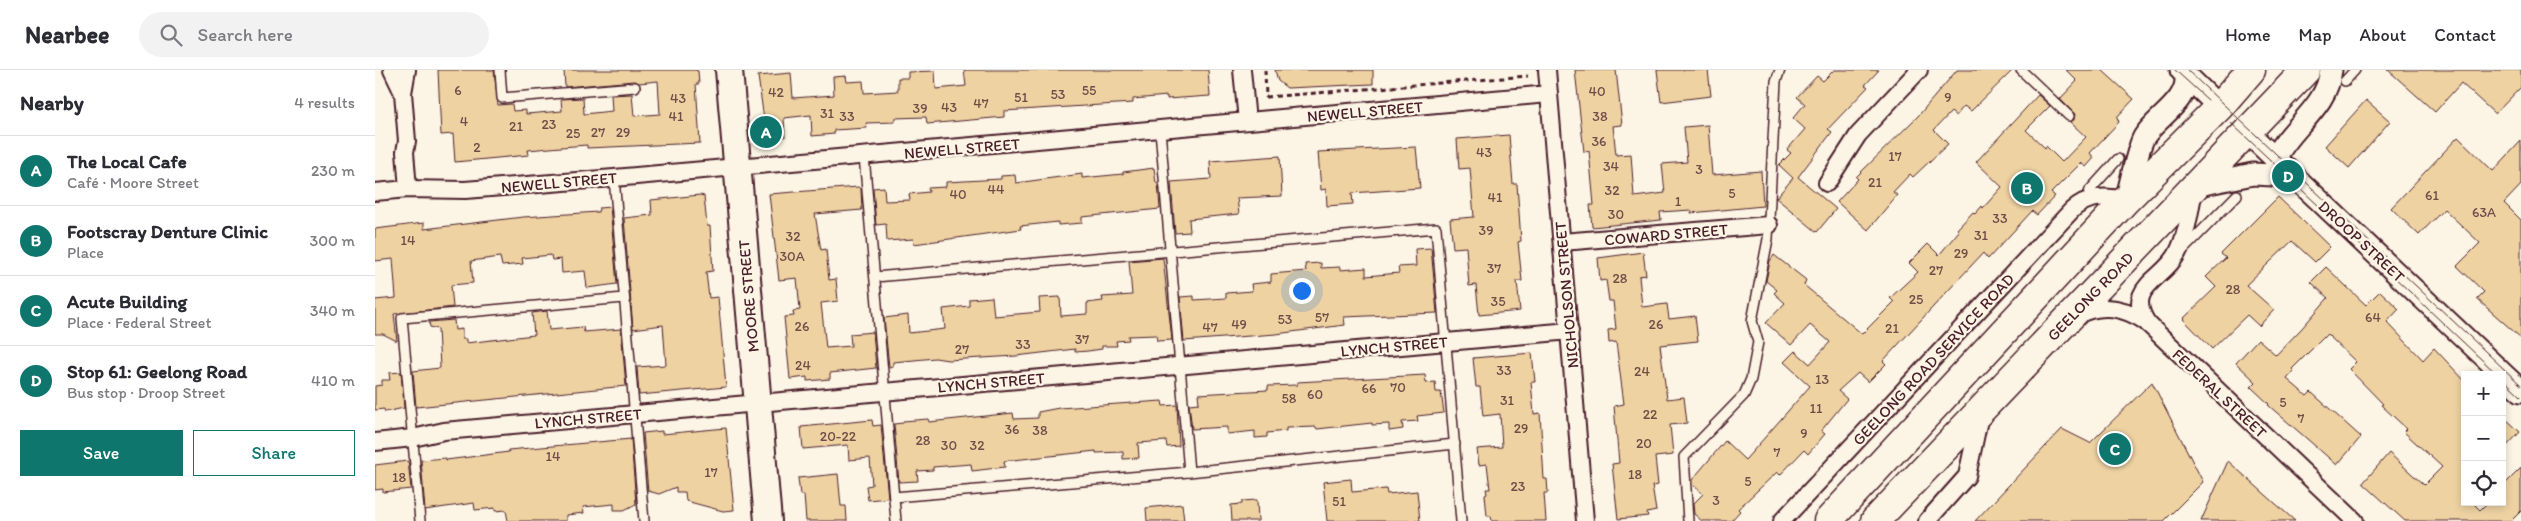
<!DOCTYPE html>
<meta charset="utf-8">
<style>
body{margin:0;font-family:Itim,sans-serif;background:#f2f2f3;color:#2b2b33}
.controls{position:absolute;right:15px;bottom:15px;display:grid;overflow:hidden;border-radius:0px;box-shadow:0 2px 8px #0003}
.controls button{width:45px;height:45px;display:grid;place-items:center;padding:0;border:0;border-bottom:1px solid #e1e1e2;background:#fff;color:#2b2b33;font:25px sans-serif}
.you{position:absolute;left:926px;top:220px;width:18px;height:18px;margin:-12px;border:4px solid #fff;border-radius:50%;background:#1a73e8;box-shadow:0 0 0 8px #1a73e833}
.badge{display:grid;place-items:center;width:32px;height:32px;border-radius:50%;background:#0f766e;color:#fff;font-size:16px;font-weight:700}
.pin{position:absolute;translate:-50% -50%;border:2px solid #fff;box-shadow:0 1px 5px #0006}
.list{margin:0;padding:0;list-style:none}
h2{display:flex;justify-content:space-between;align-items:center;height:65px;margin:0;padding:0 20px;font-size:21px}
h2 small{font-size:16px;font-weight:400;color:#7c7c81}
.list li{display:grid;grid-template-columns:32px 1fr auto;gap:15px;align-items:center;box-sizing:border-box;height:70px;padding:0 20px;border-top:1px solid #e1e1e2}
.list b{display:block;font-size:19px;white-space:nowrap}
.list p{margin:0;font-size:16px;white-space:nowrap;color:#7c7c81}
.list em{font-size:16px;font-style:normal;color:#7c7c81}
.actions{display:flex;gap:10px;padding:15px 20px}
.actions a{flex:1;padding:11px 0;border:1px solid #0f766e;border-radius:0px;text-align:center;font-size:18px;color:#0f766e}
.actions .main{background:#0f766e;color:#fff}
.icon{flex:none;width:28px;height:28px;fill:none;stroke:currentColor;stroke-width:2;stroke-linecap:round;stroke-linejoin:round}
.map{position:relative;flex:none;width:2146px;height:451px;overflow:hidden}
header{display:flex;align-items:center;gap:30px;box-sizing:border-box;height:70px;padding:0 25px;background:#fff;border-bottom:1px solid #e1e1e2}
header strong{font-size:24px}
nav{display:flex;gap:28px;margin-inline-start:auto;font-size:18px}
.search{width:350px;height:45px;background:#f2f2f3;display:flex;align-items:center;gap:12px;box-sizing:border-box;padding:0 18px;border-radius:28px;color:#7c7c81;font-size:19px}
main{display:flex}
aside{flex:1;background:#fff}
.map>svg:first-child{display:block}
</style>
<header>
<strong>Nearbee</strong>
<div class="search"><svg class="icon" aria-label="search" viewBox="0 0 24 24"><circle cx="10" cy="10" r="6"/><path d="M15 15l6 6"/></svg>Search here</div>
<nav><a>Home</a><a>Map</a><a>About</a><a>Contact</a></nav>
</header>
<main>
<aside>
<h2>Nearby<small>4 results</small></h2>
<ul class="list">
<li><span class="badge">A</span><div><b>The Local Cafe</b><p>Café · Moore Street</p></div><em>230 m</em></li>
<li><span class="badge">B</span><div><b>Footscray Denture Clinic</b><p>Place</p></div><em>300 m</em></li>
<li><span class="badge">C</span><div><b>Acute Building</b><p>Place · Federal Street</p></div><em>340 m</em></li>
<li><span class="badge">D</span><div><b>Stop 61: Geelong Road</b><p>Bus stop · Droop Street</p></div><em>410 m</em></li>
</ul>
<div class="actions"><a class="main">Save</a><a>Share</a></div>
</aside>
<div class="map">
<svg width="2146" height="451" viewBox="0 0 2146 451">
<rect width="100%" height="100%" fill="#fcf5e5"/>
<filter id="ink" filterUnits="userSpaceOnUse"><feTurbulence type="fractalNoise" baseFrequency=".02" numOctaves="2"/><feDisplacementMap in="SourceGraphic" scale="10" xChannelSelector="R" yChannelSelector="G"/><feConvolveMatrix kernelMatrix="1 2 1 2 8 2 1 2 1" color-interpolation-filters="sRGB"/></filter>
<g filter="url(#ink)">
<g fill="#eed2a2" stroke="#4a1f2b">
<polygon points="63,0 119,0 123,35 137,34 138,41 151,40 151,44 187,41 186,29 208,28 209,44 237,41 236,25 257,24 259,46 285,44 283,11 264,13 259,11 190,17 189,0 320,0 323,1 324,14 321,14 325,73 212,78 212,75 186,77 153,80 154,85 80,92 78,64 66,65"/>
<polygon points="589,0 833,0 835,26 792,29 792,26 758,29 758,33 629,41 629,47 552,54 551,47 520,48 520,52 491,53 492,58 459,60 459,64 437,66 436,45 409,48 410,67 384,69 383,51 389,50 383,6 416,3 418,28 459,25 458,7 471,6 472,12 488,11 489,23 523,21 523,8 533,8 533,2 560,1 561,19 591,16"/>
<polygon points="900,0 998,0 998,14 912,18 903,11"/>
<polygon points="1200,0 1241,0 1247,55 1238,56 1241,85 1256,84 1259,127 1290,123 1287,94 1312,92 1309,57 1333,55 1337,105 1386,101 1388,136 1316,143 1316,140 1285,142 1286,150 1217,157 1215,135 1219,135 1214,81 1209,82"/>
<polygon points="1282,0 1333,0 1336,26 1286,32"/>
<polygon points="1459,0 1504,0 1490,15 1493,17 1453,59 1457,62 1423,107 1461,139 1442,162 1401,128 1418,108 1404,95 1416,83 1412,80 1430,59 1418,48 1430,34 1422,27 1442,6 1448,11"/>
<polygon points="1582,0 1638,0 1596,41 1589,36 1581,46 1576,42 1559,60 1573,74 1538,107 1535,104 1518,122 1522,125 1493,160 1462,132 1483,109 1481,107 1543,46"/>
<polygon points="1691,0 1727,0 1759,29 1742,47 1744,52 1715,83 1719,88 1711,97 1706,93 1676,123 1680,126 1662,145 1657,141 1613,189 1608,183 1508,291 1511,294 1493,312 1483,303 1463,321 1472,329 1446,361 1450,364 1433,384 1429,380 1405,405 1402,402 1363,439 1365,441 1356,451 1327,451 1319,444 1318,434 1328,424 1317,414 1317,410 1350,371 1370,390 1435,316 1409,292 1420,281 1435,294 1455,272 1435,255 1416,275 1391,253 1410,233 1399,223 1402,220 1391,211 1395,191 1399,185 1431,210 1429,215 1487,264 1519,232 1515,228 1543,202 1534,193 1553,174 1564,185 1584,161 1582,159 1598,142 1600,144 1607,136 1608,138 1627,117 1601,92 1663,25 1675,36 1651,60 1670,78 1671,76 1687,92 1711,67 1695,52 1699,50 1700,44 1685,29 1702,11"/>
<polygon points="2013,0 2146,0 2146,17 2120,44 2086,13 2060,42"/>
<polygon points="1991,30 2015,51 1974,98 1950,76"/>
<polygon points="1134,65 1138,114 1142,114 1146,171 1143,172 1147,211 1142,211 1145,241 1104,245 1101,215 1094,216 1091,177 1078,178 1075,149 1099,147 1095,98 1084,99 1082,69"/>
<polygon points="2083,67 2118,101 2146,71 2146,115 2129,133 2146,150 2146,268 2102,229 2109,222 2082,196 2105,173 2069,139 2044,165 2016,138"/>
<polygon points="1041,77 1045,118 977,123 978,134 952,136 951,119 946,120 943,82"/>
<polygon points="905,86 907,126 862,128 864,144 814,149 815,162 800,163 796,112 836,109 835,91"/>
<polygon points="779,98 781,113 783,113 785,139 707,147 707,153 683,155 683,152 645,156 646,159 539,174 538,169 512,171 511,154 501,155 498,118 509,117 510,131 535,130 534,124 554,122 553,118 571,117 571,112 626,109 626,106 640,105 641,113 707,104 707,108 748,104 748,102"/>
<polygon points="483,117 486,119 487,140 440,144 446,180 451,179 454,210 461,209 463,231 446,233 451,278 476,276 475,264 498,262 501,298 455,303 455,309 432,311 432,307 415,309 409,247 419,246 418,241 425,240 422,208 404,210 394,124"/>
<polygon points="325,125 329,126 332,156 335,156 338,201 331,202 334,228 343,227 351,317 264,325 262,297 291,295 288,255 258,259 249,148 277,145 276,130"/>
<polygon points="1903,127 1955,177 1940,192 1917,171 1871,215 1899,240 1884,256 1872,245 1837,279 1808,249 1841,217 1831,207 1851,188 1846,184"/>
<polygon points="235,137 242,214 212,218 210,201 187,203 186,189 177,190 176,185 147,188 148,194 127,196 125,187 96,191 98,213 76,215 78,237 19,244 22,271 8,264 0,264 0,230 21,228 18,189 0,191 0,159 49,153 49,159 148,147 223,142 224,138"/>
<polygon points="1056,178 1062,243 969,247 970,255 901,264 809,271 805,227 819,226 819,230 851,228 851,223 877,221 876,214 896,212 896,204 931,201 930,194 946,193 946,198 965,197 965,200 991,198 991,206 1024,203 1023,197 1041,196 1040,179"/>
<polygon points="1268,182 1271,205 1264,206 1267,237 1292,234 1294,249 1320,246 1323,271 1285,275 1292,329 1309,327 1312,353 1295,355 1298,385 1280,387 1283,415 1277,416 1281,441 1272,443 1273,446 1243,449 1237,394 1244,393 1239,336 1249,334 1241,272 1234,273 1233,260 1241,259 1238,231 1234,231 1231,210 1225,211 1223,188"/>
<polygon points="788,188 797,270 782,271 781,265 753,266 754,270 741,271 742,276 727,276 727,279 713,281 700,282 700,279 641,286 573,290 560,288 518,292 518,296 514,297 509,248 533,245 534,263 570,259 568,239 594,236 594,229 617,227 619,246 665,242 664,228 685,227 686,246 712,244 712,233 728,231 727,227 757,225 754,191"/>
<polygon points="1951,197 1991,235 2005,221 2024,239 2012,252 2048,290 2059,278 2090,311 2090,432 2097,432 2105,440 2113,432 2127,432 2127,417 2146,398 2146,441 2136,451 2030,451 1988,413 2014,383 2049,415 2067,397 2029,362 2032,359 2006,335 2008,334 1974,299 1981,292 1952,264 1917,299 1919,301 1912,309 1932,326 1936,322 1986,367 1962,395 1893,335 1894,334 1876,317 1881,312 1861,293 1883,269 1901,285 1927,258 1953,228 1936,212"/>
<polygon points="172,241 174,260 208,257 209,262 246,259 251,316 41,337 38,301 65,298 63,259 55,257 54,252 79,250 80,260 87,259 87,269 91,269 91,273 159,265 157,243"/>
<polygon points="1157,283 1160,312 1156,312 1159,344 1165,343 1169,409 1172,409 1173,423 1169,423 1171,451 1117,451 1116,446 1112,446 1110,425 1112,424 1111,419 1115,419 1112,394 1104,395 1102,379 1127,377 1125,344 1108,346 1105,317 1101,317 1098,288"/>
<polygon points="26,302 29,338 10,342 9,339 0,340 0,316 7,315 7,310 15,310 14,303"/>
<polygon points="1050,305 1051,313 1060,312 1061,322 1066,322 1069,343 1042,346 1043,351 1027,352 1028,359 1014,361 1014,354 997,355 997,353 942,359 941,357 911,358 911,361 892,363 892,367 880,368 880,361 852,364 852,357 817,359 814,334 824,333 823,324 893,320 893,316 922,315 922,312"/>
<polygon points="1777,312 1828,412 1789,451 1600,451 1687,359 1715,373"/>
<polygon points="787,331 788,336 802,335 804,376 792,377 791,371 763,373 764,388 748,389 748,382 721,383 721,381 629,391 630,397 597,401 596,394 558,397 558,400 542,401 543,411 524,412 519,354 528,353 528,351 553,349 554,352 638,343 639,349 663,348 663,342 684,338"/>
<polygon points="2127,345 2145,362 2127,381"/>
<polygon points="497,350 498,356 506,355 513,428 493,430 491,416 497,415 495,388 474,390 473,375 428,379 426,357"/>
<polygon points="351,358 359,440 348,441 311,431 310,422 301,422 301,417 284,424 273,421 268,363 287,361 287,364"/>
<polygon points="256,369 261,434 249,440 239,440 239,434 208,437 209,443 191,445 191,451 133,451 131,440 120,441 120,438 100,440 99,433 50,440 46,390 71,388 71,390 134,382 133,380"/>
<polygon points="33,391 36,419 8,422 8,419 0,420 0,395"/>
<polygon points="1853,391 1920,451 1826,451"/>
<polygon points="463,404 466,436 471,436 472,451 431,451 429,425 425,425 423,408"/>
<polygon points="976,409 977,422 1011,419 1012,424 1042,421 1045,451 952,451 948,412"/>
<polygon points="882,430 883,451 857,451 856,435 867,434 867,431"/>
<polygon points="807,434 809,451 772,451 771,438"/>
</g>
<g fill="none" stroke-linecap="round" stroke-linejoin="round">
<defs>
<g id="service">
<polyline points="125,0 127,28 260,17"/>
<polyline points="1646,0 1694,46"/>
<polyline points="1970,11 1980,0"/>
<polyline points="785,60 814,402"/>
<polyline points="489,86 521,451"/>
<polyline points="239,108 269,451"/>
<polyline points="1712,130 1715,120 1743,89"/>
<polyline points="1808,180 1862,125"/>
<polyline points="500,207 1061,158 1086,451"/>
<polyline points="519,427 814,402 1080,374"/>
<polyline points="45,451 27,248 249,228"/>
<polyline points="1313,451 1309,387 1369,325 1376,309 1383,272 1377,251 1393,169 1401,11 1405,0"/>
</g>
<g id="minor">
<polyline points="17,0 28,23"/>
<polyline points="32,0 28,23 32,71 30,82 33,119"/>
<polyline points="867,0 872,51"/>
<polyline points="1172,0 1210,451"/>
<polyline points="1452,113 1483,65 1544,0"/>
<polyline points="0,122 33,119 90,120 239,108 1174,24"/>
<polyline points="1187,172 1394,155"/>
<path d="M1702,245C1727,233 1749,237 1771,252L1980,451"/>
<path d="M1773,254C1748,218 1788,210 1802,184C1812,165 1815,140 1819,119"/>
<polyline points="0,372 38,368 69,361 1195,261"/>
<path d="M1407,451L1697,140C1713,125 1731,126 1751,130"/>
<polyline points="1552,451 1592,406 1605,345"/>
</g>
<g id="tertiary">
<polyline points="1806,0 1844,37"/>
<polyline points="1871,61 2146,321"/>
<path d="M1900,89C1916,56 1952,38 1956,0"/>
<polyline points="1819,116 1878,104 1919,106"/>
<path d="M1751,130C1756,114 1762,79 1769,67C1781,47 1814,32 1811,5"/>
</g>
<polyline id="primary" points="354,0 393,451"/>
<g id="trunk">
<polyline points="1453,451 1751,130 1844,37 1876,0"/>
<polyline points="1500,451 1931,0"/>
</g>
</defs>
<use href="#service" stroke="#4a1f2b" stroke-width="12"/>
<use href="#minor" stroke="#4a1f2b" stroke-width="20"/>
<use href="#tertiary" stroke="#4a1f2b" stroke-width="25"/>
<use href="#primary" stroke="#4a1f2b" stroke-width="30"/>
<use href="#trunk" stroke="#4a1f2b" stroke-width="31"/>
<polyline stroke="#4a1f2b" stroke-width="3" stroke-dasharray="5 4" stroke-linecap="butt" points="890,0 891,27 1153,6"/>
<use href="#service" stroke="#fcf5e5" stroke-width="9"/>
<use href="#minor" stroke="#fcf5e5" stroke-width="16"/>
<use href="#tertiary" stroke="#fcf5e5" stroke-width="21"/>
<use href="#primary" stroke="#fcf5e5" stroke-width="26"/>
<use href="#trunk" stroke="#fcf5e5" stroke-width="28"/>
<g stroke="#4a1f2b" stroke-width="1">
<polyline points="1800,0 1833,30"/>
<polyline points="1812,0 2146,315"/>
<polyline points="1856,53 2123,305"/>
<polyline points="2127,308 2146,326"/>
</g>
</g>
</g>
<g text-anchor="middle" stroke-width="4.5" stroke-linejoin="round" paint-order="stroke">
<g font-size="14" fill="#734c49">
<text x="83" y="25">6</text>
<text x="714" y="25">55</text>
<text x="1222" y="26">40</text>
<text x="401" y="27">42</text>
<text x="683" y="29">53</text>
<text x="646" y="32">51</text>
<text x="1573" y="32">9</text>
<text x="303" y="33">43</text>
<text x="606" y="38">47</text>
<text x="574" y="42">43</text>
<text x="545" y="43">39</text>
<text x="452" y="48">31</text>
<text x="301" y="51">41</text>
<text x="472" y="51">33</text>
<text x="1225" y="51">38</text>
<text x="89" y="56">4</text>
<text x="174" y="59">23</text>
<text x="141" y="61">21</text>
<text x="223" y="67">27</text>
<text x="248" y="67">29</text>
<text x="198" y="68">25</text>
<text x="1224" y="76">36</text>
<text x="102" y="82">2</text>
<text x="1109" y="87">43</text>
<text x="1520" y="91">17</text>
<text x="1236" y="101">34</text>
<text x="1324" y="104">3</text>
<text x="1500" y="117">21</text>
<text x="621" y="124">44</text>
<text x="1237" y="125">32</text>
<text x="1357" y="128">5</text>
<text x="583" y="129">40</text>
<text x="2057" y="130">61</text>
<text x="1120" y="132">41</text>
<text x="1303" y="136">1</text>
<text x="2109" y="147">63A</text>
<text x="1241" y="149">30</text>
<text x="1625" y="153">33</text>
<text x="1111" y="165">39</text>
<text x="1606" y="170">31</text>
<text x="418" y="171">32</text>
<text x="33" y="175">14</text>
<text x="1586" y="188">29</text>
<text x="417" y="191">30A</text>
<text x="1119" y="203">37</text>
<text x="1561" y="205">27</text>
<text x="1245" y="213">28</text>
<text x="1858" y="224">28</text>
<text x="1541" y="234">25</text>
<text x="1123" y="236">35</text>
<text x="947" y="252">57</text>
<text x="1998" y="252">64</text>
<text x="910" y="254">53</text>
<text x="864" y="259">49</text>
<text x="1281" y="259">26</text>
<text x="427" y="261">26</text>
<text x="835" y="262">47</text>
<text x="1517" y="263">21</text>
<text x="707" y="274">37</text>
<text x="648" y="279">33</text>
<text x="587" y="284">27</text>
<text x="428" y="300">24</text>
<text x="1129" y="305">33</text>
<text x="1267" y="306">24</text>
<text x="1447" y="314">13</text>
<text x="1023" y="322">70</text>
<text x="994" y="323">66</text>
<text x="940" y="329">60</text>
<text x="914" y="333">58</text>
<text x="1132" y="335">31</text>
<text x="1908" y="337">5</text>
<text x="1441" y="343">11</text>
<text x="1275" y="349">22</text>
<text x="1926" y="353">7</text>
<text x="1146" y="363">29</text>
<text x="637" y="364">36</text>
<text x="665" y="365">38</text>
<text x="1429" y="368">9</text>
<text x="463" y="371">20-22</text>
<text x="548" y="375">28</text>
<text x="1269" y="378">20</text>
<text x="574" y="380">30</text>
<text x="602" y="380">32</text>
<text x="1402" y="387">7</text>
<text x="178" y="391">14</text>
<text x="336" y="407">17</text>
<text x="1260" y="409">18</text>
<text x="24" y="412">18</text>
<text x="1373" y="416">5</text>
<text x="1143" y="421">23</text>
<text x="1341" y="435">3</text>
<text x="964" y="436">51</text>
</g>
<g font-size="16" fill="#4a1f2b" stroke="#fcf5e5">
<text transform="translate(990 41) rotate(-5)" y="6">NEWELL STREET</text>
<text transform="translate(587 78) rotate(-5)" y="6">NEWELL STREET</text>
<text transform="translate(184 112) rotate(-5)" y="6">NEWELL STREET</text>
<text transform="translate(1291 164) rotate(-5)" y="6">COWARD STREET</text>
<text transform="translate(1987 171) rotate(43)" y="6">DROOP STREET</text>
<text transform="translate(1191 225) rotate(-95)" y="6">NICHOLSON STREET</text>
<text transform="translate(373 226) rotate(-95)" y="6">MOORE STREET</text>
<text transform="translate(1715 226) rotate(-46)" y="6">GEELONG ROAD</text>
<text transform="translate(1019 276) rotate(-5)" y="6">LYNCH STREET</text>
<text transform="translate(1558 289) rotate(-47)" y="6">GEELONG ROAD SERVICE ROAD</text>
<text transform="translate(616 312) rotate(-5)" y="6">LYNCH STREET</text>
<text transform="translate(1845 323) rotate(43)" y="6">FEDERAL STREET</text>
<text transform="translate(213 348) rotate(-5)" y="6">LYNCH STREET</text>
</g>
</g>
</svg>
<div class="controls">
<button>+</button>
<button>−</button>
<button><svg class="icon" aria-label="locate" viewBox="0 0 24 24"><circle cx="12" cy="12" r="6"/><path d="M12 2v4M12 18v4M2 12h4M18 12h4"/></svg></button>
</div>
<div class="you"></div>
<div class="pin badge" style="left:391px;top:62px">A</div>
<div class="pin badge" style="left:1652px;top:118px">B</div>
<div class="pin badge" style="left:1740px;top:379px">C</div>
<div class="pin badge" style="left:1913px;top:106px">D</div>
</div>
</main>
